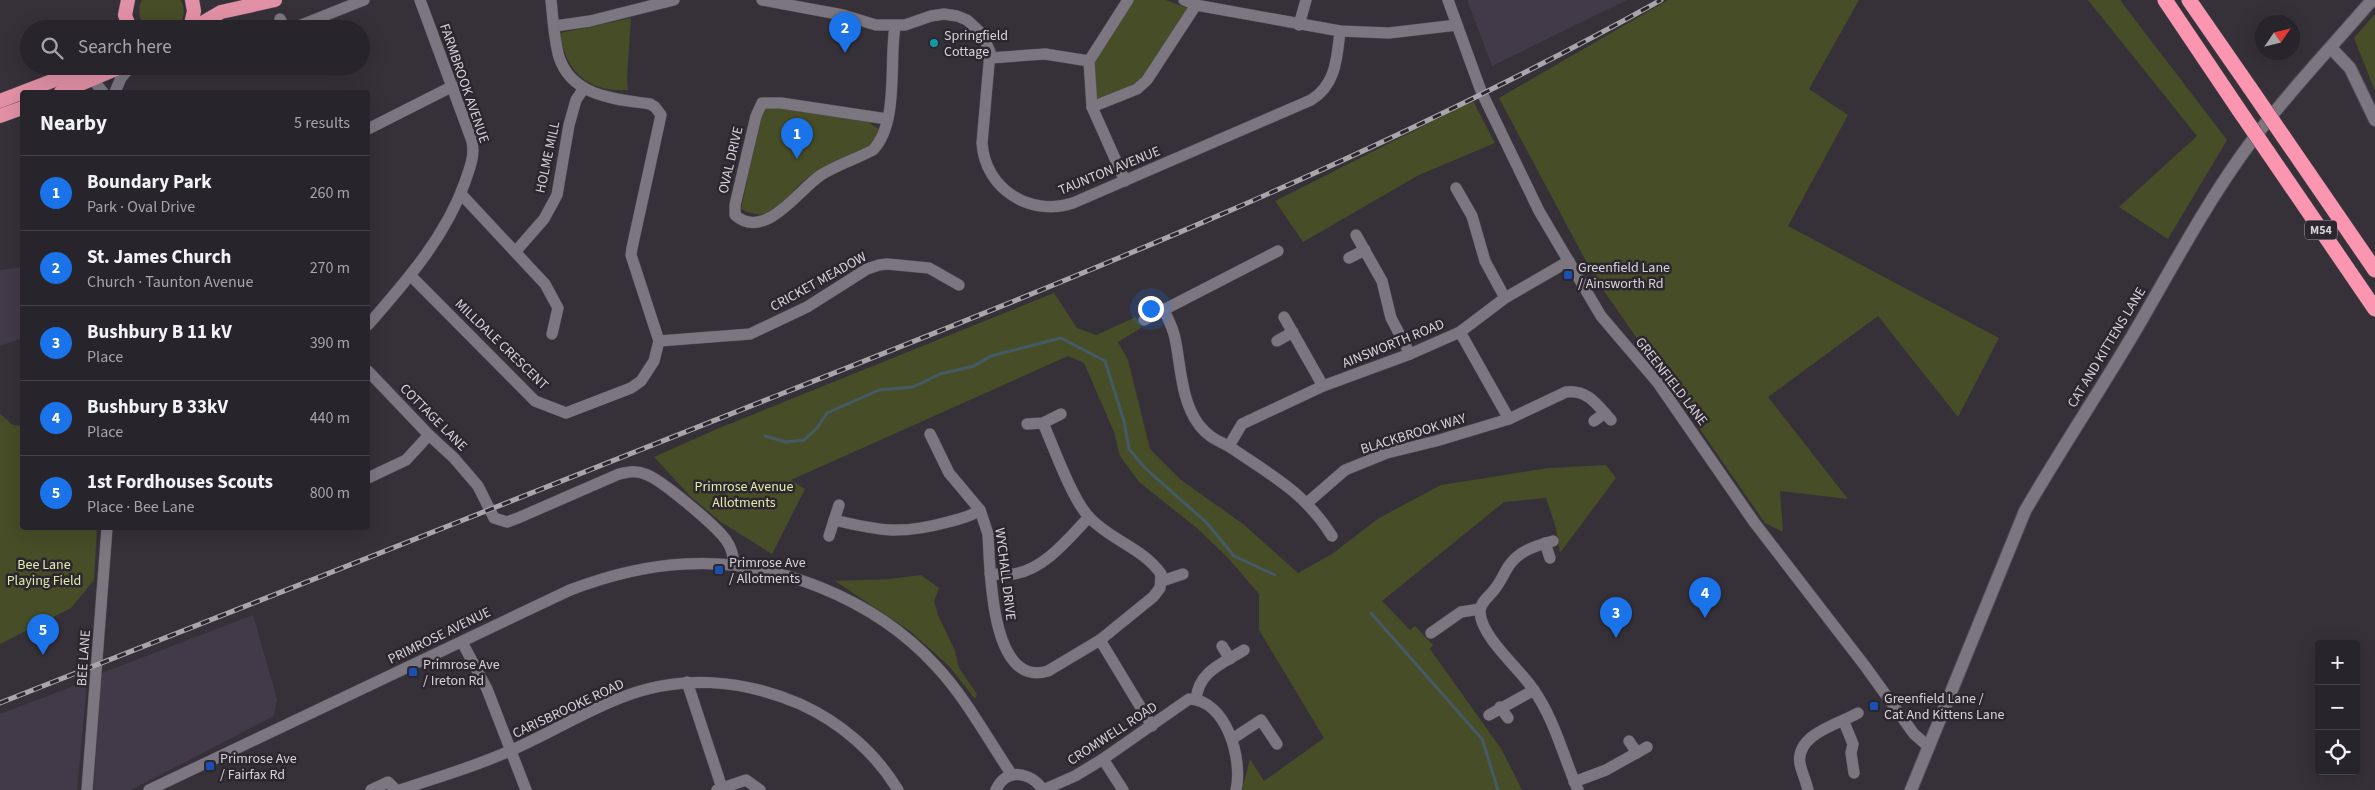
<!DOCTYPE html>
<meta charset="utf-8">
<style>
body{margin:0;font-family:"Source Sans 3",sans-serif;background:#302c33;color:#f1f3f6}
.controls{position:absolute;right:15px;bottom:15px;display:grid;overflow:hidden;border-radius:5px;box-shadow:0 5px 20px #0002}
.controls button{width:45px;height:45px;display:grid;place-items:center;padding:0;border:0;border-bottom:1px solid #444147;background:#28242b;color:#f1f3f6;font:25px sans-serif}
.compass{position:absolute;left:2255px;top:15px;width:45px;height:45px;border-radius:50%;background:#28242b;box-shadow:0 5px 20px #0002;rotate:55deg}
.you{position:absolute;left:1150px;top:308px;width:18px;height:18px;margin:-12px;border:4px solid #fff;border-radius:50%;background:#1a73e8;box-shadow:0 0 0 8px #1a73e833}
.badge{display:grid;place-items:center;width:32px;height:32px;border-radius:50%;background:#1a73e8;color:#fff;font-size:16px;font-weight:700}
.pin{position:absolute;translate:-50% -41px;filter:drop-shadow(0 1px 2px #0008)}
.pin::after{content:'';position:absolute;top:26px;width:18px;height:15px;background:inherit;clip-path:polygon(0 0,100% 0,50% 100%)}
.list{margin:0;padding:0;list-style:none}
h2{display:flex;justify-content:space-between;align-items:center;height:65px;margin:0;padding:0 20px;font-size:21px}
h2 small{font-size:16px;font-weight:400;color:#a5a4a9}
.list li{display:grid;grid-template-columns:32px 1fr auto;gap:15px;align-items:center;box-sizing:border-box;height:75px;padding:0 20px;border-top:1px solid #444147}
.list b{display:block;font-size:19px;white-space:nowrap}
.list p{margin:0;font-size:16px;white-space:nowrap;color:#a5a4a9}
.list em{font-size:16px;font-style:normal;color:#a5a4a9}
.icon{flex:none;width:28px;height:28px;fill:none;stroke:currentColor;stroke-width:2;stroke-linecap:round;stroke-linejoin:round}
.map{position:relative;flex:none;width:2375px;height:790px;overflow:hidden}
.search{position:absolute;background:#28242b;box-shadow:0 5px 20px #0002;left:20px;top:20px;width:350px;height:55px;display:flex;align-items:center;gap:12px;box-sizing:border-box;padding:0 18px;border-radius:28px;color:#a5a4a9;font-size:19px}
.panel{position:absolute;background:#28242b;box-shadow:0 5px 20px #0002;left:20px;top:90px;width:350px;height:440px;border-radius:5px}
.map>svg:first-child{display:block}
</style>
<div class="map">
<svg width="2375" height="790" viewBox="0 0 2375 790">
<rect width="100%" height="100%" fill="#363039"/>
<g fill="#423a48">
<polygon points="1467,0 1627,0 1492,66"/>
<polygon points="22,267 22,338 0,346 0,270"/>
<polygon points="253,615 277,699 274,716 131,790 94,790 100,681 102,673"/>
<polygon points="87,681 77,790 0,790 0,714"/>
</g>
<g fill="#474d27">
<path d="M142,0H181C186,11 184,20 176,29H147C139,21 137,10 142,0Z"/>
<polygon points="1133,0 1166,0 1192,10 1137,86 1095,102 1093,61"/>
<polygon points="1668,0 1859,0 1809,89 1848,115 1788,226 1999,338 1958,417 1878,316 1768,397 1848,499 1780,491 1783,532 1765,523 1595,278 1499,98"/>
<polygon points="2088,0 2120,0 2227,140 2168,239 2119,207 2197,136"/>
<polygon points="2375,14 2375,91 2354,38"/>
<path d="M631,18L627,78L628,90C588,92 566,73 560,33Z"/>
<polygon points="1473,101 1495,143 1419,175 1303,242 1275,201"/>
<path d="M777,107L868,122L879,129L877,139L869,147C850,156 828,164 810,176C785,192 778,228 741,209L761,116L765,108Z"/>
<polygon points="1054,293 1077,328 1096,335 1136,317 1141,328 1118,342 1128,360 1150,449 1181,480 1243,524 1298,573 1332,554 1379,518 1441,485 1548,468 1606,465 1616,478 1560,553 1556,528 1546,498 1504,502 1382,601 1410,630 1415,626 1433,645 1430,649 1502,750 1522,790 1242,790 1250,759 1264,781 1324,738 1259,630 1259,594 1228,558 1198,529 1139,482 1120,456 1114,432 1084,363 1068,356 791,480 805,489 772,554 721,522 691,497 654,457 717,429"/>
<polygon points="0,414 13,425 22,426 22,528 97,528 94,580 71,608 0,644"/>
<polygon points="921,575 939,588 934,601 938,615 955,651 959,668 977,694 975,699 949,666 910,631 835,581 889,579"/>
</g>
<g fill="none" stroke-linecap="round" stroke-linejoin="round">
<g stroke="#445b67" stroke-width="3">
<polyline points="765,436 786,442 804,440 817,428 827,413 879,390 913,387 940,374 974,366 991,356 1061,338 1105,361 1124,421 1129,449 1145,468 1207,523 1234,556 1275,575"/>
<polyline points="1371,613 1482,739 1498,790"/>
</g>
<defs>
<g id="minor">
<path d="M762,0L843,15L876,25H905L931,16L944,14L957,16L967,20L982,34L990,52L982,143C985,189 1030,217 1073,203L1311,100C1336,85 1337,58 1340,31"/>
<polyline points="1184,0 1196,5 1340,31 1389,33 1457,25"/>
<polyline points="1448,0 1481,91 1539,211 1601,316 1658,383 1754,522 1865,666 1914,734 1929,747"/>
<polyline points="280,19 285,29"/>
<polyline points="1299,25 1306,0"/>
<polyline points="555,26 590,21 674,0"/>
<polyline points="291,29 364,0"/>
<polyline points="990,58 1045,54 1089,61"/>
<polyline points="93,80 103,92"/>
<polyline points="115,92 121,78 131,66"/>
<polyline points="1092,107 1137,89 1147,80 1196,5"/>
<path d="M887,119L781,103H762L756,116L735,205V215C765,242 799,189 821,175C837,165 856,159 873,150C899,123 889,62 895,27"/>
<polyline points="368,129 453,86"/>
<polyline points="1125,181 1092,107 1089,61 1128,0"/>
<polyline points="1456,188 1472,216 1485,261 1505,298"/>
<polyline points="461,194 545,284 558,308 552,334"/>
<polyline points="1356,235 1382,281 1391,318 1410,354"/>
<polyline points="516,251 544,219 557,195 569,125 576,100 584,88"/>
<polyline points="1349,258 1365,250"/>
<path d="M411,276L535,401L566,413L631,388L641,381L654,361L659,341L631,255L632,248L661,115L655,107L650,104C616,99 572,97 559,57C554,39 553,19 551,0"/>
<path d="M1164,310C1168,319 1173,328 1175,338C1181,367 1181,401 1199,425C1211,440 1219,440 1233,449C1274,477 1305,493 1332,536"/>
<polyline points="1284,317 1323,386"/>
<polyline points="1144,320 1278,251"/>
<path d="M368,325C406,281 445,238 465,182C470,167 475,156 472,141L420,0"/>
<polyline points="1460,332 1509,419"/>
<polyline points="659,341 750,334 807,307 867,269 879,265 887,264 929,268 959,285"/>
<polyline points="1277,341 1293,332"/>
<path d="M368,371L429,435L454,458L478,486L494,518L507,522L518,518L619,474C628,472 636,470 645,474C661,479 716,526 726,540C732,548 733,556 734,565"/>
<polyline points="1594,421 1605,413"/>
<path d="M1043,423C1054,448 1072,499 1089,517C1110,540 1143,548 1161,574L1160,588L1153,597L1100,640"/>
<polyline points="1027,424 1043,423 1061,414"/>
<path d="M930,434L949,473L980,510L988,534C990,568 990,689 1048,671L1100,640L1152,726"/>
<polyline points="1229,446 1242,424 1323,386 1410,354 1460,332 1505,298 1569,261"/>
<polyline points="368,478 406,460 429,435"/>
<path d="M1307,503L1345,470L1387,453L1436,441L1509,419L1566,392C1588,389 1598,406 1611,420"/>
<path d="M834,520C881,531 900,535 948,522C959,519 970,517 980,510"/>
<polyline points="829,536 839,505"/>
<path d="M1553,541C1535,546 1518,551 1508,567C1503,575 1500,583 1494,590C1489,597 1480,602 1480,612C1481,637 1519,668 1533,689C1555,720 1563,756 1578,790"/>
<polyline points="1545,543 1550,558"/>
<path d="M990,574C998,574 1007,575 1014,574C1045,569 1069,538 1089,517"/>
<polyline points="1162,581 1183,574"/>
<polyline points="1431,633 1461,612 1480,609"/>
<polyline points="462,642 487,689 526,790"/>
<polyline points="1222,646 1230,659"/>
<polyline points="687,682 722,788"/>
<path d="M1196,699C1199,671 1222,664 1244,650"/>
<polyline points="1500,707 1508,718"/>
<polyline points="1489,715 1534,690"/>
<polyline points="1844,722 1853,744 1851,753 1854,773"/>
<polyline points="1232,739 1261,720 1277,744"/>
<polyline points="1629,741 1637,753"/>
<polyline points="1103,759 1123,790"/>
<polyline points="1574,782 1606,770 1647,747"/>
<polyline points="87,790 107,528"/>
<path d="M149,790L570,590C607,576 644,566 684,564C774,558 875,599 936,666C966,698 987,738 1012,775"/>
<polyline points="371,790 388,782 396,790"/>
<path d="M400,790C438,777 478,766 514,749C550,733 584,712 620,698C679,674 742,679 800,704C840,722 875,752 898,790"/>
<polyline points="717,790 746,780 760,790"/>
<path d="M996,790C1006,767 1031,772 1043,790L1075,776L1103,759L1189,699C1227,700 1243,760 1236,790"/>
<path d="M1808,790C1806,781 1802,773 1800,764C1795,734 1839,724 1858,713"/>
</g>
<g id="tertiary">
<polyline points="2331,48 2350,68 2375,120"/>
<path d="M1911,790L2025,511C2062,447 2104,385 2141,321C2174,264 2205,206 2243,153C2282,99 2329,50 2372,0"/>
</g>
<g id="trunk">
<polyline points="128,0 125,15 130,29"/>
<polyline points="190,29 194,11 192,0"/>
<polyline points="192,29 221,12 275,0"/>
<polyline points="61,92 123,66"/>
<polyline points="0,101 91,66"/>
<polyline points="0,116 22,108"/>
</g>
<g id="motorway">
<polyline points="2165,0 2239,110"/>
<polyline points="2189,0 2250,88"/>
<polyline points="2283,136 2375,270"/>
<polyline points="2267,151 2375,309"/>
</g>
</defs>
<use href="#minor" stroke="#514c54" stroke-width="12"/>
<use href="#tertiary" stroke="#514c54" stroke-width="14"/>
<use href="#trunk" stroke="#514c54" stroke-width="15"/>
<use href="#motorway" stroke="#514c54" stroke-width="16"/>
<use href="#minor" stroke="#7c7680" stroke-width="11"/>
<use href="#tertiary" stroke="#7c7680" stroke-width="12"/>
<use href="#trunk" stroke="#e290a6" stroke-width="14"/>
<use href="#motorway" stroke="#fc96b0" stroke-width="15"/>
<defs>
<path id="rail" d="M0,703C259,601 517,499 776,396C1077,277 1378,158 1661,0"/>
</defs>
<use href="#rail" stroke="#a9a5ab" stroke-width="5"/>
<use href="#rail" stroke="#2c272f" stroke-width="3" stroke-dasharray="9" stroke-linecap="butt"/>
<defs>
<g id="motorway-bridge">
<polyline points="2250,88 2283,136"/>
<polyline points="2239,110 2267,151"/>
</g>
</defs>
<use href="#motorway-bridge" stroke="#514c54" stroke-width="16" stroke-linecap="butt"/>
<use href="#motorway-bridge" stroke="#fc96b0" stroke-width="15"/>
</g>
<circle fill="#0f9aa8" stroke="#2c272f" stroke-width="2" cx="934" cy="43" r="5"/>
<g fill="#1a4fb4" stroke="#2c272f" stroke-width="2">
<rect x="1563" y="270" width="10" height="10" rx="2.5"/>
<rect x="714" y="565" width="10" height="10" rx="2.5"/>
<rect x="408" y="667" width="10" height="10" rx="2.5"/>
<rect x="1869" y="701" width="10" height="10" rx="2.5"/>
<rect x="205" y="761" width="10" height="10" rx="2.5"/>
</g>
<g text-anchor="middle" stroke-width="5" stroke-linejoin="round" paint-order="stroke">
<rect fill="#2c272f" stroke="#a39fa5" stroke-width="1" x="2305" y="220.5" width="32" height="19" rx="4"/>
<g font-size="12" font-weight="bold" fill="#d6d3d8">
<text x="2321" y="234">M54</text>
</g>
<g font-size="14" fill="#d6d3d8" stroke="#2c272f" text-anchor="start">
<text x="944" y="40">Springfield<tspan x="944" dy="16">Cottage</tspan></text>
<text x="1578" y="272">Greenfield Lane<tspan x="1578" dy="16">/ Ainsworth Rd</tspan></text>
<text x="729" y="567">Primrose Ave<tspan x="729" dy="16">/ Allotments</tspan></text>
<text x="423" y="669">Primrose Ave<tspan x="423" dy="16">/ Ireton Rd</tspan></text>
<text x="1884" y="703">Greenfield Lane /<tspan x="1884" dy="16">Cat And Kittens Lane</tspan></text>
<text x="220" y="763">Primrose Ave<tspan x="220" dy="16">/ Fairfax Rd</tspan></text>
</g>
<g font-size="14" fill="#d6d3d8" stroke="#2c272f">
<text transform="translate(465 83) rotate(71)" y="5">FARMBROOK AVENUE</text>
<text transform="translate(547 157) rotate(-78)" y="5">HOLME MILL</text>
<text transform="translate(730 160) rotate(-77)" y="5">OVAL DRIVE</text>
<text transform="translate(1109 170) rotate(-22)" y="5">TAUNTON AVENUE</text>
<text transform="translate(818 281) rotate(-29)" y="5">CRICKET MEADOW</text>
<text transform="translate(1393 343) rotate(-22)" y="5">AINSWORTH ROAD</text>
<text transform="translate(502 344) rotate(44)" y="5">MILLDALE CRESCENT</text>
<text transform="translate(2106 347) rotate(-59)" y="5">CAT AND KITTENS LANE</text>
<text transform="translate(1672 381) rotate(52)" y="5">GREENFIELD LANE</text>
<text transform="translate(434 417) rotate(45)" y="5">COTTAGE LANE</text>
<text transform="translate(1413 433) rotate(-17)" y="5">BLACKBROOK WAY</text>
<text transform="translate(1006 574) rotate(83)" y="5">WYCHALL DRIVE</text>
<text transform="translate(439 635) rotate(-26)" y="5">PRIMROSE AVENUE</text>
<text transform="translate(83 658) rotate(-86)" y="5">BEE LANE</text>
<text transform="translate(568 708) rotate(-25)" y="5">CARISBROOKE ROAD</text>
<text transform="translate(1112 733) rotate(-33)" y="5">CROMWELL ROAD</text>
</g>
<g font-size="14" fill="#e1eca9" stroke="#2c272f">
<text x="744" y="491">Primrose Avenue<tspan x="744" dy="16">Allotments</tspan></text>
<text x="44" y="569">Bee Lane<tspan x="44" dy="16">Playing Field</tspan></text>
</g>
</g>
</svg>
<div class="controls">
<button>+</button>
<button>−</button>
<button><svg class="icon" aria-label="locate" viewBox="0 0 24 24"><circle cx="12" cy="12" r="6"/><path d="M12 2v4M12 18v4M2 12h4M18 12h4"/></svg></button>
</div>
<svg class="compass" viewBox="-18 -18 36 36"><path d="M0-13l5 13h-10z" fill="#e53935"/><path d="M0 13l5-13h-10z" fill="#a5a4a9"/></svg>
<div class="you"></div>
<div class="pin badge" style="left:797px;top:159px">1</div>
<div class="pin badge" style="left:845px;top:53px">2</div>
<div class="pin badge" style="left:1616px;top:638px">3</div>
<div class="pin badge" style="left:1705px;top:618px">4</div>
<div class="pin badge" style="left:43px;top:655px">5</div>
<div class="search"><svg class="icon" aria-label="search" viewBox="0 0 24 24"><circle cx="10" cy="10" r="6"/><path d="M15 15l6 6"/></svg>Search here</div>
<section class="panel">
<h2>Nearby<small>5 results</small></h2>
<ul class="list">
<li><span class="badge">1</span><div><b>Boundary Park</b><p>Park · Oval Drive</p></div><em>260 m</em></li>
<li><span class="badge">2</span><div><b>St. James Church</b><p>Church · Taunton Avenue</p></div><em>270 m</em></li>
<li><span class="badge">3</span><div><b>Bushbury B 11 kV</b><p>Place</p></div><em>390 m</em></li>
<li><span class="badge">4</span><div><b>Bushbury B 33kV</b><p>Place</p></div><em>440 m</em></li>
<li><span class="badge">5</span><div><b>1st Fordhouses Scouts</b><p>Place · Bee Lane</p></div><em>800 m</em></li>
</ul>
</section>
</div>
